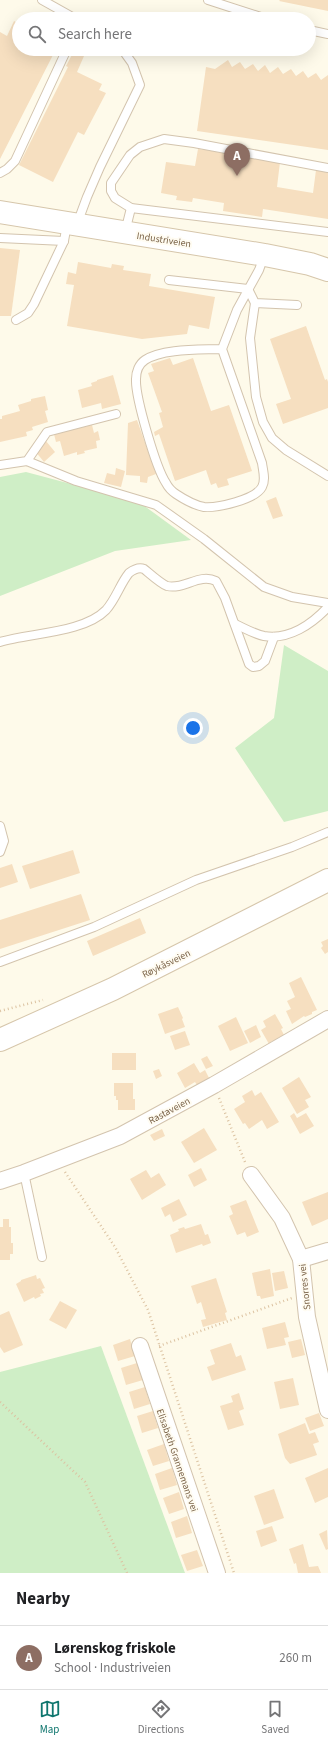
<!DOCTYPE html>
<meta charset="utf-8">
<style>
body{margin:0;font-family:"Source Sans 3",sans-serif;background:#f2f2f2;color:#202124}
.you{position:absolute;left:193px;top:728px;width:14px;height:14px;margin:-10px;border:3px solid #fff;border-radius:50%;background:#1a73e8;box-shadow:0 0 0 6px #1a73e833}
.badge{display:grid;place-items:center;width:26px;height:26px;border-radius:50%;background:#0f766e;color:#fff;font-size:13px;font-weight:700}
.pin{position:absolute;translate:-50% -33px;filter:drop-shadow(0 1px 2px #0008)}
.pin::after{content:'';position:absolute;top:21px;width:14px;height:12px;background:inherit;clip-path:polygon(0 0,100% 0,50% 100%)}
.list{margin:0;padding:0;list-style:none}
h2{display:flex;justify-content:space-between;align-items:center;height:52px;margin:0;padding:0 16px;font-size:17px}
h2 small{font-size:13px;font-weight:400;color:#757577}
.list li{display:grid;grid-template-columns:26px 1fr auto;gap:12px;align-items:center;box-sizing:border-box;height:64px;padding:0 16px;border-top:1px solid #e0e0e0}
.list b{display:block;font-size:15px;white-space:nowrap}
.list p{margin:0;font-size:13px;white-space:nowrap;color:#757577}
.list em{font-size:13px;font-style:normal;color:#757577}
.icon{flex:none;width:22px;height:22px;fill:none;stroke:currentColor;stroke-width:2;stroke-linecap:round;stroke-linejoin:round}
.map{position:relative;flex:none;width:328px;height:1573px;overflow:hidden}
.search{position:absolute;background:#fff;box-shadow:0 4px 16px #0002;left:12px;right:12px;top:12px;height:44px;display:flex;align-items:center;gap:10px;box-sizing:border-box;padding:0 14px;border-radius:22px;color:#757577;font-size:15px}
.sheet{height:116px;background:#fff}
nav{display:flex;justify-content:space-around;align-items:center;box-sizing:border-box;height:56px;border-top:1px solid #e0e0e0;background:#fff;font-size:11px;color:#757577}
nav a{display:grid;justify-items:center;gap:2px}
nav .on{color:#0f766e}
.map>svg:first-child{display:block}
</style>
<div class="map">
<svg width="328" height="1573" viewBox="0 0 328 1573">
<rect width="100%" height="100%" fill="#fefaea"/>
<g fill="#cfeec6">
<polygon points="26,472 139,502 191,540 115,551 0,596 0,477"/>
<polygon points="284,645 328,671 328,811 284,822 235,748 274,718"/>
<polygon points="101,1346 185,1573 0,1573 0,1372"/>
</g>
<g fill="#f6dfc0">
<polygon points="280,0 328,0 328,11 279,1"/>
<polygon points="14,21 19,24 19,49 56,49 0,159 0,32 7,36"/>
<polygon points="74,51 84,56 77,72 102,84 99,90 106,93 84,135 78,132 53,182 19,165 68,67 66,66"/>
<polygon points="228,60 232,67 240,62 245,69 253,64 258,71 265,65 270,73 278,67 283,74 291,69 296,76 303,71 308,78 316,73 321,80 328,75 328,150 197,131 206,67 215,69"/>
<polygon points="198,149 224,152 231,155 239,154 280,162 277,187 313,193 316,170 328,172 328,219 263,209 262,217 223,211 224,203 193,198 192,202 176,200 177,196 161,193 166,162 195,166"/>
<polygon points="0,248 20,250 11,316 0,316"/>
<polygon points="78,262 111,268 112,264 124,266 123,270 151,274 149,286 215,297 209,329 189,325 187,334 142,339 67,326 74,285 66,284 68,272 76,274"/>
<polygon points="306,326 325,380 327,379 328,382 328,408 283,424 276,404 291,399 270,339"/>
<polygon points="170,358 173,365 193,358 211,411 229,405 252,471 227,479 229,485 218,488 216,483 211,485 206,470 175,481 159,434 155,436 154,432 163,427 159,413 162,412 148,373 154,371 151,364"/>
<polygon points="113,375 121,404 102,409 101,403 82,408 78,390 92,386 91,383 97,381 97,380"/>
<polygon points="45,396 48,410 45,411 48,422 32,427 33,430 26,432 27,436 0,442 0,419 2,419 2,416 20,411 18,405 31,401 31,399"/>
<polygon points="137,420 156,474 148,477 147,483 140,482 140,476 126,475 128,423"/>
<polygon points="92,425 94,433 98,431 100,440 96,441 97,448 84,451 85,453 77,455 77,452 64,456 60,441 56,442 54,434"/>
<polygon points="46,441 55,452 44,462 35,451"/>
<polygon points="116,468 125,471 121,487 104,483 107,473 115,475"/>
<polygon points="276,497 283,516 273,519 266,501"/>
<polygon points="73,850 80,873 30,889 22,866"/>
<polygon points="12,864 18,882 0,888 0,868"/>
<polygon points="81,894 90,920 0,949 0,920"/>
<polygon points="140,918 146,933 93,956 87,941"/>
<polygon points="328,939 328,952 325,954 321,948 323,946 321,942"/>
<polygon points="301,977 317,1010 312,1012 312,1014 305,1017 304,1016 292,1024 286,1011 291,1009 287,1001 295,997 289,983"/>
<polygon points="178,1007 183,1018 182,1019 185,1027 165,1034 158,1014"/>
<polygon points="275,1014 283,1028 281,1029 284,1035 278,1038 279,1041 274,1044 272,1041 269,1044 261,1030 266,1027 263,1021"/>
<polygon points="236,1017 248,1043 230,1051 218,1026"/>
<polygon points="256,1025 261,1037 250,1043 244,1031"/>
<polygon points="185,1031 190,1045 175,1050 170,1036"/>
<rect x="112" y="1053" width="24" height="17"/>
<polygon points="207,1056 213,1066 206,1069 201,1059"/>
<polygon points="194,1063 200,1073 205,1070 209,1078 197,1085 195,1082 185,1088 177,1073"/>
<polygon points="159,1069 162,1076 156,1079 153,1071"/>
<polygon points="299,1077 311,1097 305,1100 309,1107 297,1114 282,1088"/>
<polygon points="114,1083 133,1083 133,1099 135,1099 135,1110 118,1110 118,1100 116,1100 116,1096 114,1096"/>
<polygon points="252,1090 255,1096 261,1092 279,1122 267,1129 262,1120 249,1129 245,1123 243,1124 234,1109 245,1102 242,1096"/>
<polygon points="294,1113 297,1118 306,1113 314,1126 300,1134 290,1116"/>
<polygon points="204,1128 217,1150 194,1163 181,1142"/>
<polygon points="162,1129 165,1136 154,1141 150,1135"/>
<polygon points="201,1168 207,1180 194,1187 188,1175"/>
<polygon points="146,1170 151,1178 159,1173 166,1185 142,1200 130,1179"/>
<polygon points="328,1192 328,1219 312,1226 302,1202"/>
<polygon points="179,1199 187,1215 173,1222 170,1214 165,1217 161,1208"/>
<polygon points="246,1200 259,1232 247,1237 245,1232 237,1235 229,1216 233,1214 230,1206"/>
<polygon points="3,1219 9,1219 9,1227 11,1227 11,1243 13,1243 13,1254 10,1254 10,1260 0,1260 0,1227 3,1227"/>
<polygon points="201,1224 205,1235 208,1234 211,1243 203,1246 202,1244 176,1253 170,1235 179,1231 178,1229 184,1227 185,1229"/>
<polygon points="270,1269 274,1296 261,1299 260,1296 257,1296 252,1273"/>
<polygon points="284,1271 288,1288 275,1291 272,1273"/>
<polygon points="36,1275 37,1279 40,1278 45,1288 42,1289 44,1293 40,1294 41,1296 35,1299 34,1297 24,1302 16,1284 21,1281 21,1280"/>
<polygon points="216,1278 227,1312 225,1313 227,1320 203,1327 201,1320 206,1319 201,1302 197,1304 191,1286"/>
<polygon points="60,1301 77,1310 66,1329 49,1320"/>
<polygon points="9,1311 23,1345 4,1353 0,1347 0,1315"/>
<polygon points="285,1322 289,1337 284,1338 286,1345 267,1349 262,1328"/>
<polygon points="130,1339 135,1356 118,1361 113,1345"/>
<polygon points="301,1339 305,1355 292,1358 288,1342"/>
<polygon points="231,1343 236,1357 241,1355 246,1370 212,1381 207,1367 215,1364 210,1350"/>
<polygon points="137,1363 143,1380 126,1385 121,1368"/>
<polygon points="293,1378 299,1405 280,1409 274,1382"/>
<polygon points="145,1387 150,1404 134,1409 129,1392"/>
<polygon points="239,1393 244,1409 239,1411 244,1425 228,1430 220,1406 233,1402 231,1396"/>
<polygon points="153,1411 158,1428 142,1433 137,1416"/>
<polygon points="319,1413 324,1426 310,1431 305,1418"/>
<polygon points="305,1423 309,1434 315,1432 319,1442 313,1444 317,1455 290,1464 285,1458 278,1434"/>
<polygon points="164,1444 169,1461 153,1466 147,1450"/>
<polygon points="172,1468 177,1485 160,1490 155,1474"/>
<polygon points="328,1468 328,1497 315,1503 305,1478"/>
<polygon points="274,1489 284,1518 264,1525 254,1496"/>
<polygon points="179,1492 184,1509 169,1514 163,1498"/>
<polygon points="187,1516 192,1533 176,1538 171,1522"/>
<polygon points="272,1526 277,1541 261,1547 256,1531"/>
<polygon points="327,1530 328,1549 326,1550 319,1534"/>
<polygon points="303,1544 309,1567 318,1566 321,1573 298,1573 296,1563 294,1564 289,1549"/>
<polygon points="197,1550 203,1566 187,1571 181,1555"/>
</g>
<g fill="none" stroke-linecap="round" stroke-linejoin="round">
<defs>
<g id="lane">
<polyline points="42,0 76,19"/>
<polyline points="208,0 267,19"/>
<polyline points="309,30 328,34"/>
<polyline points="328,168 194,143 164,139 140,147 130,155 111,183 111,191 115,198 131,208 328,232"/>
<polyline points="0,173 7,169 15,161 67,49"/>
<polyline points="77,224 87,197 100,167 140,85 132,63 122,49"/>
<polyline points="125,232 131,208"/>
<polyline points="0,238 64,241"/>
<polyline points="169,280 248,289 255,303 297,305"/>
<polyline points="255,303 250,338 256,397 263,422 272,438 286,450 328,476"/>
<polyline points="16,320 28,313 34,304 64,241 67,224"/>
<path d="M222,349C201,350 163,348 145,360C139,364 136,372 136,379C135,397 156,468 166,483C168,487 173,492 176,494C185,500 193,505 204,507C217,508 255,500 262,487C266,480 263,471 262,463L222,349L237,310L259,270L264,256"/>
<polyline points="27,461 76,481 156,505 204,539 264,587 292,597 328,603"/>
<polyline points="0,465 27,461 47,432 116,414"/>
<path d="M235,624C244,628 254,634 264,636C289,640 312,624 328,607"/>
<path d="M0,642C29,633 84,633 106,610C116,599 120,584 129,573C133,570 139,567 144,569C149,573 161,584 167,586C184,590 199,573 216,581L225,598L249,664L253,667L259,666L265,661L274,637"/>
<polyline points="0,826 4,841 0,852"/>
<polyline points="0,962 94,927 196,880 292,847 328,832"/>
<polyline points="24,1173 42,1257"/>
</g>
<g id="street">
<polyline points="251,1175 282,1218 301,1259 307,1317 328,1410"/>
<polyline points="0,1181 24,1173 120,1136 214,1085 328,1019"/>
<polyline points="301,1259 328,1251"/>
<polyline points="140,1346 217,1573"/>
</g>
<g id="secondary">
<polyline points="0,212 265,255 310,264 328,270"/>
<polyline points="0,1040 113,989 328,880"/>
</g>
</defs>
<use href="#lane" stroke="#d3c4ae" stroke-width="10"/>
<use href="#street" stroke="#d3c4ae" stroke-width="18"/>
<use href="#secondary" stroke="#d6c6ab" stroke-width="24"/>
<g stroke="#dcc3a2" stroke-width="2.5" stroke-dasharray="1 3" stroke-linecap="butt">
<polyline points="0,1011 43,1000"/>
<polyline points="219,1098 245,1162"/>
<polyline points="65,1172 115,1247 148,1310 234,1573"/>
<polyline points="159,1346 292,1298"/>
<polyline points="0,1402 85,1482 127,1573"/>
</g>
<use href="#lane" stroke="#fff" stroke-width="8"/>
<use href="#street" stroke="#fff" stroke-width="16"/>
<use href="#secondary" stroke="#fff" stroke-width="22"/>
</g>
<g text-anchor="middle" stroke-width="4" stroke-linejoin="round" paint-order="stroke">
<g font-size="10" fill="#7c654a" stroke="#fffcf2">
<text transform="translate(164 239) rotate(9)" y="4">Industriveien</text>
<text transform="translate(166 963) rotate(-26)" y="4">Røykåsveien</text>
<text transform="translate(169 1110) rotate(-28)" y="4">Rastaveien</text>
<text transform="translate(304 1287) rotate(-96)" y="4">Snorres vei</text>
<text transform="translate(178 1460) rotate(71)" y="4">Elisabeth Grannemans vei</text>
</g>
</g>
</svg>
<div class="you"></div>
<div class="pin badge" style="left:237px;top:176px;background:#8d6e63">A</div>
<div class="search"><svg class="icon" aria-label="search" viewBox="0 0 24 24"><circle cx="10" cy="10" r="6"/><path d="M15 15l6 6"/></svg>Search here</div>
</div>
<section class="sheet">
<h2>Nearby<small></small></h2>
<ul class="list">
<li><span class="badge" style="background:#8d6e63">A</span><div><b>Lørenskog friskole</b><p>School · Industriveien</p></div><em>260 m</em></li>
</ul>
</section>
<nav>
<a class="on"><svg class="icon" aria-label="map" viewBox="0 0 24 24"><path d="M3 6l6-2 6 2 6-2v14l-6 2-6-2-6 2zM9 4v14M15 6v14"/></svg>Map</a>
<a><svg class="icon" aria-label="directions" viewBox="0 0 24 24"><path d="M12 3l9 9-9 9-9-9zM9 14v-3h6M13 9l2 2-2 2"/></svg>Directions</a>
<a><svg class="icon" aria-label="saved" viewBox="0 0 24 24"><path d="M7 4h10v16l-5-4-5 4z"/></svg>Saved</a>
</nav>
